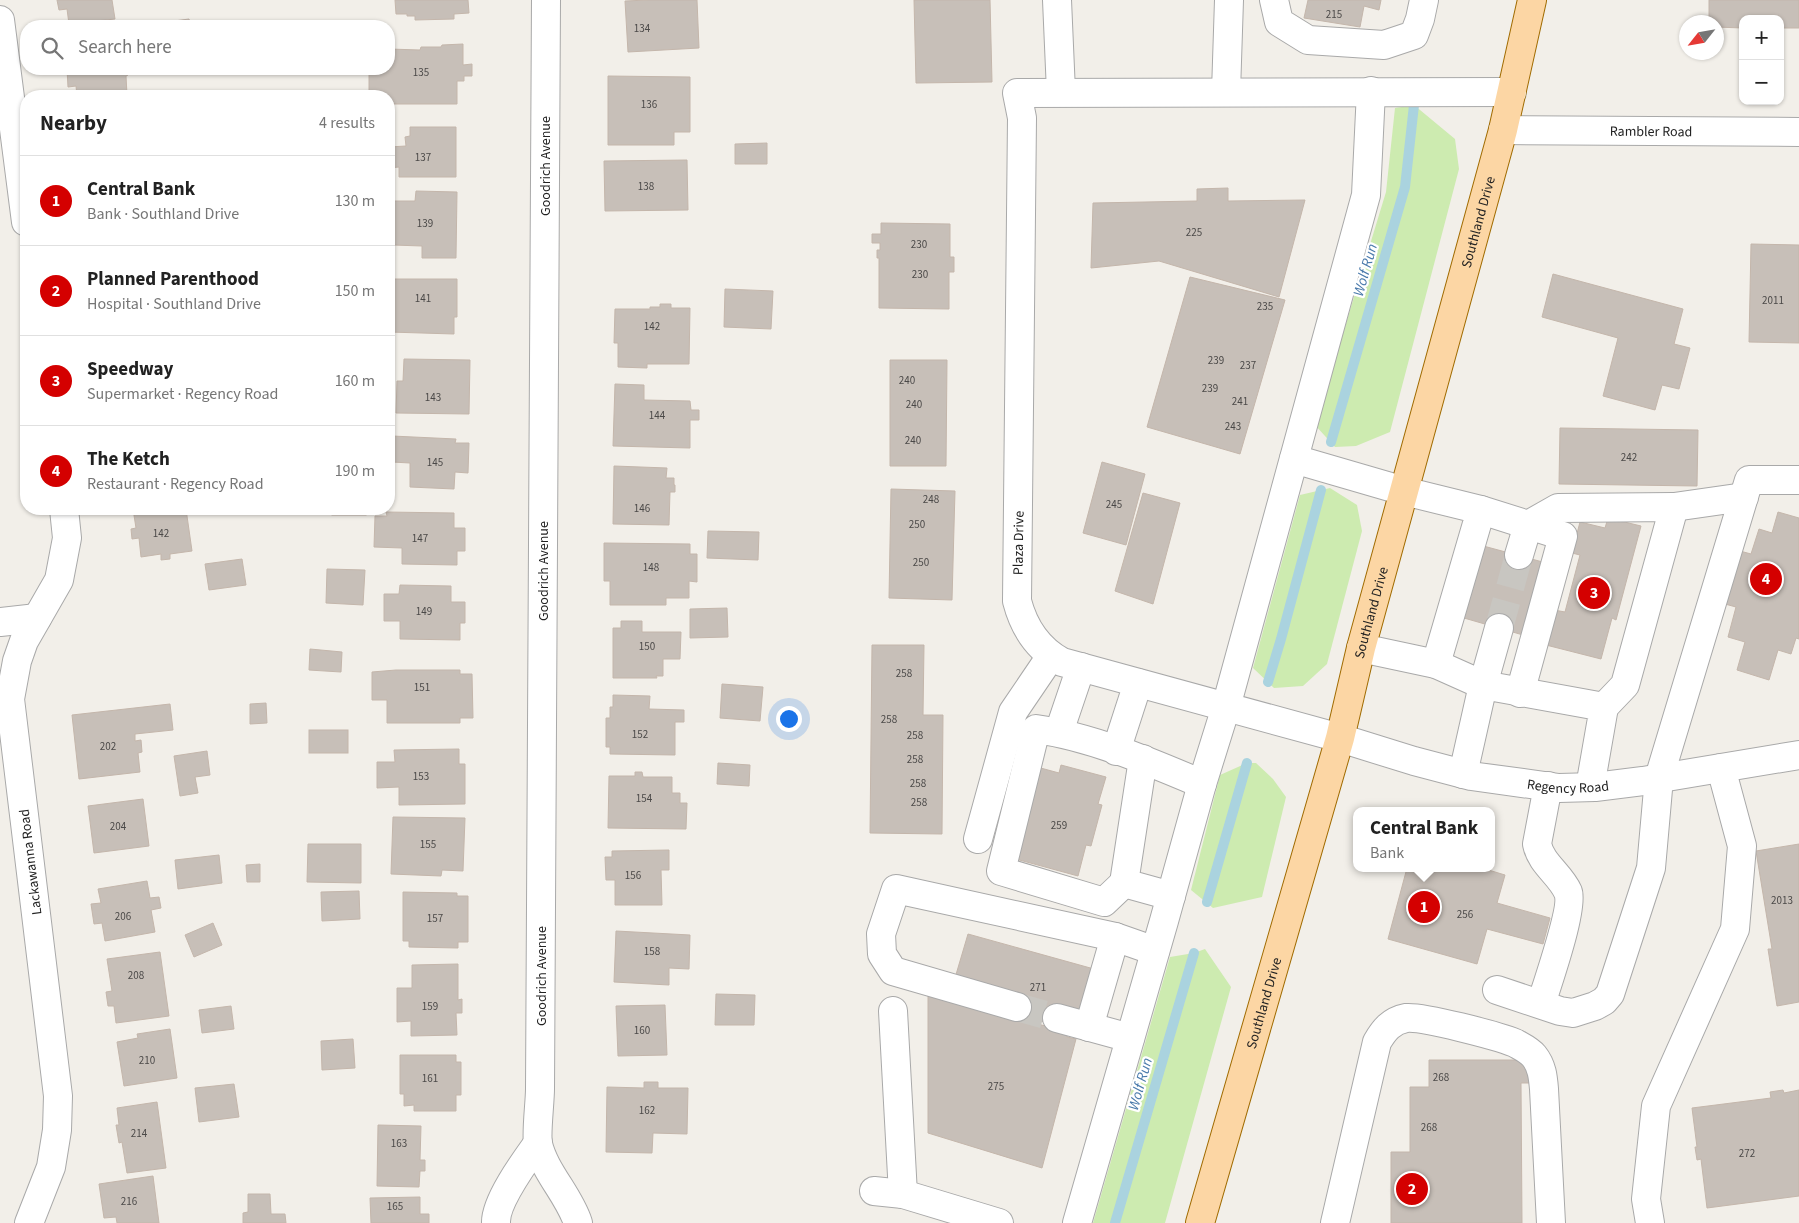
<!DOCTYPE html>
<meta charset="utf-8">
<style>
body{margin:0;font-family:"Source Sans 3",sans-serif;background:#f2f2f2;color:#222}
.controls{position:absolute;right:15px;top:15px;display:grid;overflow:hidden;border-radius:10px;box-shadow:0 1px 4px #0004}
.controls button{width:45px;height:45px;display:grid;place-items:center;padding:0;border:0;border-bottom:1px solid #e0e0e0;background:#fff;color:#222;font:25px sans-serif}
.compass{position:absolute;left:1679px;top:15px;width:45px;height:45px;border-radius:50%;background:#fff;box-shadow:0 1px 4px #0004;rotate:239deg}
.you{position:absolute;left:788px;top:718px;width:18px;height:18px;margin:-12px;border:4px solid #fff;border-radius:50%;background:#1a73e8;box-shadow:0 0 0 8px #1a73e833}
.badge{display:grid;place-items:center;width:32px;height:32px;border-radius:50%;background:#d40000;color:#fff;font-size:16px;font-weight:700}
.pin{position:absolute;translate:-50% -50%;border:2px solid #fff;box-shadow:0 1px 5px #0006}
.popup{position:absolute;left:1353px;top:807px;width:142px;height:65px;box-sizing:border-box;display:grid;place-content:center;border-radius:10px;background:#fff;filter:drop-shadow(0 1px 4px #0005);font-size:16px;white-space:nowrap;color:#767676}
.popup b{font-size:19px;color:#222}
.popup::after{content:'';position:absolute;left:50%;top:100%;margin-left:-10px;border:10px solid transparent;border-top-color:#fff}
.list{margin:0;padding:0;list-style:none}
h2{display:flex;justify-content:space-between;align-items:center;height:65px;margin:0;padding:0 20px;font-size:21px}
h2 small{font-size:16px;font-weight:400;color:#767676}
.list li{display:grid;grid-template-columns:32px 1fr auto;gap:15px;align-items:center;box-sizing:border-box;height:90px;padding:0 20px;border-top:1px solid #e0e0e0}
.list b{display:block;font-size:19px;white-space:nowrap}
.list p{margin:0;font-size:16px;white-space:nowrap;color:#767676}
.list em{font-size:16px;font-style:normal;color:#767676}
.icon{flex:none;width:28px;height:28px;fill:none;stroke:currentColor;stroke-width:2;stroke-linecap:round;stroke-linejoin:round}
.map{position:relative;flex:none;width:1799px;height:1223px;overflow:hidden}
.search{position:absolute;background:#fff;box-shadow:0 1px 4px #0004;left:20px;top:20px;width:375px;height:55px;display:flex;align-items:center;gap:12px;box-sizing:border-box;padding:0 18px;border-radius:20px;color:#767676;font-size:19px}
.panel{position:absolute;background:#fff;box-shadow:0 1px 4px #0004;left:20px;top:90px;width:375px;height:425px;border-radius:20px}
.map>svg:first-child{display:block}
</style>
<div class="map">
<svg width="1799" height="1223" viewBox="0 0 1799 1223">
<rect width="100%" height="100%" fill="#f2efe9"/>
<g fill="#cdebb0">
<polygon points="1414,105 1455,139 1459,169 1390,432 1356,446 1335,447 1315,425 1386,192 1395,108"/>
<polygon points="1330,488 1357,505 1362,531 1327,664 1303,686 1274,688 1253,668 1300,495"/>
<polygon points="1247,763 1256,763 1273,779 1286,797 1262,897 1213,908 1191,890 1220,775"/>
<polygon points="1205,949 1231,987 1165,1223 1093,1223 1170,957 1194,953"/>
</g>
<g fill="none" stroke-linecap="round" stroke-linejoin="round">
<g stroke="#aad3df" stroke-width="10">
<polyline points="1331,442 1405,187 1414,105"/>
<polyline points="1268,682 1281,639 1321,490"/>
<polyline points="1207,902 1247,763"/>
<polyline points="1115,1223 1194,953"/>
</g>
</g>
<g fill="#c7bfb8" stroke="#c4b6ab">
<polygon points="57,0 112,0 115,19 69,24 67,9 59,10"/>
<polygon points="395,0 468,0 469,13 454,14 454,19 415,20 415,16 407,16 407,14 396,14"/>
<polygon points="648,0 697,0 699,48 628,52 625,1"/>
<polygon points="914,0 990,0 992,82 916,83"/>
<polygon points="1308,0 1381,0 1379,10 1364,6 1360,27 1304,18"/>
<polygon points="1709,0 1799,0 1799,28 1780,28 1780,19 1743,19 1743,28 1716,27 1716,22 1709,22"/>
<polygon points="189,19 191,26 152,26 152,24"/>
<polygon points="463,44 463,65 472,64 472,76 464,76 464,81 457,81 457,104 389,104 389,96 369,96 369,69 389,69 389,49 420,50 421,47 441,47 442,45"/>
<polygon points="67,69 128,69 128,75 126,76 127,95 77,96 76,86 68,87"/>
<polygon points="608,76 690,77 690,132 674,132 674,145 608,145"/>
<polygon points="227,93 227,96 203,96"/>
<polygon points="410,127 456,127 456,177 399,177 399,167 389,168 389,147 406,146 405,137 410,136"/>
<polygon points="767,143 767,164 735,164 735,144"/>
<polygon points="687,160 688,210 605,211 604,161"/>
<polygon points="1228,188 1228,201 1305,200 1279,297 1159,261 1091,268 1093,203 1197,201 1197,189"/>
<polygon points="416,191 457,192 456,258 422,258 422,246 393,245 394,201 415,201"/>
<polygon points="881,223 950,224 950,257 954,257 954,272 949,272 949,309 879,308 879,258 877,258 877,250 880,250 880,243 872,243 872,234 881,234"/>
<polygon points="1751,244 1799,245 1799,343 1749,342"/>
<polygon points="1553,274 1683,309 1674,344 1690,348 1679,389 1662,385 1655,410 1603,396 1618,338 1542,317"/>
<polygon points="1190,277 1285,300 1240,454 1147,427"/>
<polygon points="389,279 457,279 457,317 454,317 454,334 389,332"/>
<polygon points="725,289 773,291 771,329 724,327"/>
<polygon points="660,304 671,304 671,308 690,308 689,364 647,364 647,368 618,367 618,343 614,343 615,309 650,309 650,307 660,307"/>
<polygon points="404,359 470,360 469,414 396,413 397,381 403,381"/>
<polygon points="890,360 947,360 946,466 890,466"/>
<polygon points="615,384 644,385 644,400 690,401 691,410 699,410 699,420 690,420 690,448 613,446"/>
<polygon points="1560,428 1698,430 1697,486 1559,484"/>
<polygon points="392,436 456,439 455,443 469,443 468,473 455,472 454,489 410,487 410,463 392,462 392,453 389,453 389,446 391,447"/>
<polygon points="1102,462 1145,474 1126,545 1083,533"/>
<polygon points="614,466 667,468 666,478 674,478 674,485 675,485 675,492 670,492 669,525 613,524"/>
<polygon points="891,489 955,491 952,600 889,598"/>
<polygon points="1143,493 1180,503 1153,604 1115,591"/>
<polygon points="133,509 186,509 192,551 170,554 170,559 161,560 161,554 141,557 139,538 132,539 131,529 136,528"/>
<rect x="332" y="509" width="34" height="6"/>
<polygon points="386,512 454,513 454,528 465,528 465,551 457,551 457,565 402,564 402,548 374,547 375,516 387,516"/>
<polygon points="1778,512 1799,518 1799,639 1796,638 1791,654 1778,650 1769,680 1737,670 1745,642 1728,637 1736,607 1725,604 1740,551 1751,554 1759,529 1772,533"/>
<polygon points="1608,518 1641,526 1616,620 1612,618 1601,659 1546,645 1554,610 1565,612 1580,555 1572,553 1580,522 1605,528"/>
<polygon points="708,531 759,532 758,560 707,558"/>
<polygon points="604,543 690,544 690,554 697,554 697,582 689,581 689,598 666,598 666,605 610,605 610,581 604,581"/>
<polygon points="1476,544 1550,564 1530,637 1457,616"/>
<polygon points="242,559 246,585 209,590 205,564"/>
<polygon points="327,569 365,570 363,605 326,603"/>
<polygon points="400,585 451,586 451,602 465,602 465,623 460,623 460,640 400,639 400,621 384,621 384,594 399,594"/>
<polygon points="727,608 728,637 690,638 690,609"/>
<polygon points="621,621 642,621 642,632 681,632 680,659 663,659 663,676 656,676 657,678 613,678 613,628 621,628"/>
<polygon points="872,645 924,645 923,715 943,715 942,834 870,833"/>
<polygon points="310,649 342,652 341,672 309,670"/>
<polygon points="396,670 460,670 460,674 472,674 473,718 460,718 460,723 387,723 387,700 372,700 372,672"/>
<polygon points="722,684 763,687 760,721 720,718"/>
<polygon points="613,695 650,696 649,709 684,710 684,722 675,722 675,755 610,754 610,747 606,747 606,718 610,718 610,707 613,707"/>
<polygon points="266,703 267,723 250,724 250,704"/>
<polygon points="170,704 173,730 135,734 135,741 141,740 142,752 138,753 140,772 79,779 72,715"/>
<rect x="309" y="730" width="39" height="23"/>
<polygon points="459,749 459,764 465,764 465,804 399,805 399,787 377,788 377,762 395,762 394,750"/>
<polygon points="207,751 210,775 195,777 198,793 180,796 174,756"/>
<polygon points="718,763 750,765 749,786 717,784"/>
<polygon points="1061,765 1106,777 1098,804 1102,805 1091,846 1086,845 1078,876 1012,858 1037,767 1059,773"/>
<polygon points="635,772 642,772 643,777 672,777 672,793 680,793 680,803 687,803 686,829 608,828 609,776 635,776"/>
<polygon points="143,799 149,846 94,853 88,806"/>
<polygon points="393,817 465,818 463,871 442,870 441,876 391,874"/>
<polygon points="308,844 361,844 361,883 307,882"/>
<polygon points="1799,844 1799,1002 1777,1006 1768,949 1772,949 1756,851"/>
<polygon points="669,850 669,870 661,870 662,905 615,905 615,880 606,880 605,857 612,857 612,851"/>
<polygon points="219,855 222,883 178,889 175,860"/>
<polygon points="260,864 260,882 247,882 246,865"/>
<polygon points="1407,868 1482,868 1505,875 1497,903 1550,918 1543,944 1487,929 1477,964 1388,939"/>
<polygon points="147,881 150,898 159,897 161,908 151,910 155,932 105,941 102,923 94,924 91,904 101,903 98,889"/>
<polygon points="359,891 360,919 322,921 321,892"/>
<polygon points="403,892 457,893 457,896 468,896 468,942 458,942 458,948 409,947 409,941 403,941"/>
<polygon points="213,923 222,945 194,957 185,935"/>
<polygon points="616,931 690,935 689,969 669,968 669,985 614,982"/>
<polygon points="968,934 1094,969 1081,1014 1056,1025 1015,1014 955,978"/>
<polygon points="160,952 169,1016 116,1023 114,1006 108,1006 106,992 112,991 107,959"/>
<polygon points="458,964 458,1000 462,999 462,1013 456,1013 457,1035 411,1036 411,1021 397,1022 397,988 412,988 412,965"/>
<polygon points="716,994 755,995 754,1025 715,1025"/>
<polygon points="928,995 1068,1032 1067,1037 1076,1039 1042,1168 928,1133"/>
<polygon points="665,1005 667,1055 618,1056 616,1006"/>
<polygon points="231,1006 234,1029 202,1033 199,1010"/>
<polygon points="170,1029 177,1078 124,1086 117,1042 138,1038 137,1034"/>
<polygon points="353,1039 355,1068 322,1070 321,1041"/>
<polygon points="400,1055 456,1055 456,1062 461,1062 461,1095 456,1095 456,1111 414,1111 414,1105 404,1106 404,1094 400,1094"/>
<polygon points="1429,1060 1529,1060 1529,1083 1521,1083 1522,1223 1391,1223 1391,1152 1410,1152 1410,1087 1429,1087"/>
<polygon points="644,1082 658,1082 658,1088 688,1088 687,1134 653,1133 652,1153 606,1152 607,1087 644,1088"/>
<polygon points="234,1084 239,1117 199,1122 195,1088"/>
<polygon points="1783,1090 1784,1093 1799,1090 1799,1196 1707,1208 1701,1159 1697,1160 1695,1147 1697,1147 1692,1108 1771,1098 1770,1092"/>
<polygon points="157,1102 166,1168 127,1173 122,1142 119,1143 116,1125 119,1125 117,1108"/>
<polygon points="378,1125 421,1126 420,1160 425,1160 425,1171 420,1171 419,1187 377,1186"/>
<polygon points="153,1176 159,1223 117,1223 116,1217 104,1218 99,1184"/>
<polygon points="248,1194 270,1194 271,1214 285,1214 286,1223 243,1223 243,1213 248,1212"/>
<polygon points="420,1197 420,1214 429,1214 429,1223 371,1223 370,1198"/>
</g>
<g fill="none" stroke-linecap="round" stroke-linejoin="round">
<g stroke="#c8c6c1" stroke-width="28" stroke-dasharray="28 14" stroke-linecap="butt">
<polyline points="1499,628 1519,555"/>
<polyline points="1017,1007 1057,1018"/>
</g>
<defs>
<g id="minor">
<path d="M546,0L540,1089C540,1102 536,1133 538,1144C545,1173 569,1195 578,1223"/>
<polyline points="1057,0 1061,92"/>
<polyline points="1274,0 1279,22 1308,40 1384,45 1414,35 1420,19 1424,0"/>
<polyline points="0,20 26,222"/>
<polyline points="1226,92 1229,0"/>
<path id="s1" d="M1512,92L1017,93L1022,118L1017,601C1024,628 1038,649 1062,662L1340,738L1414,761L1471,776L1559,788L1595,787L1643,781L1799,755"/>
<path id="s2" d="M1503,130L1799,132"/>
<polyline points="1294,459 1404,491 1481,510 1436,664"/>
<polyline points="1674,507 1744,497"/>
<polyline points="1481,510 1563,536 1520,693"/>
<polyline points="1519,555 1528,525 1558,508 1674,507 1625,685 1604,707"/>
<polyline points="0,622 37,618"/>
<polyline points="1361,648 1436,664 1483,685 1499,628"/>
<polyline points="1059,732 1081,667"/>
<polyline points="1116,751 1138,683"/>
<polyline points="1143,759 1124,883 1171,896"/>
<polyline points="1463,774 1483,685 1604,707 1590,787"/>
<polyline points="978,839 1013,712 1051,656"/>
<path d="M1124,883L1104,902L1001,871L1036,729C1092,737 1150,762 1202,784"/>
<polyline points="1497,990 1560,1011 1573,1013 1595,1006 1604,1001 1610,994 1651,868 1659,778 1749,480 1799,480"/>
<path d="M1541,1004C1547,985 1574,907 1568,892C1560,874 1541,864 1537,844L1548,786"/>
<polyline points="1017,1007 893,971 882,954 881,934 896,889 1115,937 1155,951"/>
<polyline points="893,1011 903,1194"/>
<polyline points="1057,1018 1130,1038"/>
<polyline points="1089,1027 1115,937"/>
<polyline points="874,1191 903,1194 999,1223"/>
<polyline points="29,1223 51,1167 57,1130 58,1096 10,699 17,661 24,641 59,580 67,538 64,509"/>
<path d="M496,1223C495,1202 525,1161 538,1143"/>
<polyline points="1077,1223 1164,921 1202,784 1226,707 1366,195 1371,91"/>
<path d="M1335,1223L1377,1042C1384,1030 1391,1021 1406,1018C1422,1016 1498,1036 1515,1043C1522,1047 1529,1050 1534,1056C1542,1066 1543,1077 1544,1089L1551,1223"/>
<polyline points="1650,1223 1646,1199 1656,1106 1735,929 1742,846 1721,768"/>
</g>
<g id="major">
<path id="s3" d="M1200,1223L1340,738L1361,648L1503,130L1532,0"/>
</g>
</defs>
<use href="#minor" stroke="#a9a9a9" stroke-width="30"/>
<use href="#major" stroke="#a06b00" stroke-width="30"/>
<use href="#minor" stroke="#fff" stroke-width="28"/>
<use href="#major" stroke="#fcd6a4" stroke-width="28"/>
</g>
<g text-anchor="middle" stroke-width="4.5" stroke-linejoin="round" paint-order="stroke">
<g font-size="11" fill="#4b4948">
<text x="1334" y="18">215</text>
<text x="642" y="32">134</text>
<text x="421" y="76">135</text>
<text x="649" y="108">136</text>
<text x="423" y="161">137</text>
<text x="646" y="190">138</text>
<text x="425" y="227">139</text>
<text x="1194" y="236">225</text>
<text x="919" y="248">230</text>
<text x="920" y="278">230</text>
<text x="423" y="302">141</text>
<text x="1773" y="304">2011</text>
<text x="1265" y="310">235</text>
<text x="652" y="330">142</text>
<text x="1216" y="364">239</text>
<text x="1248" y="369">237</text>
<text x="907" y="384">240</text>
<text x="1210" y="392">239</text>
<text x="433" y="401">143</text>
<text x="1240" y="405">241</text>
<text x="914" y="408">240</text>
<text x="657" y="419">144</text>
<text x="1233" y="430">243</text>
<text x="913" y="444">240</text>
<text x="1629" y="461">242</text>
<text x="435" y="466">145</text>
<text x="931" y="503">248</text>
<text x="1114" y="508">245</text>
<text x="642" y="512">146</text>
<text x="917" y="528">250</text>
<text x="161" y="537">142</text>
<text x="420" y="542">147</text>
<text x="921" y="566">250</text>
<text x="651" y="571">148</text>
<text x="424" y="615">149</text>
<text x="647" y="650">150</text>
<text x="904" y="677">258</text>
<text x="422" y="691">151</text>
<text x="889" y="723">258</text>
<text x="640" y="738">152</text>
<text x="915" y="739">258</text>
<text x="108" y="750">202</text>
<text x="915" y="763">258</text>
<text x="421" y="780">153</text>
<text x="918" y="787">258</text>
<text x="644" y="802">154</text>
<text x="919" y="806">258</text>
<text x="1059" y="829">259</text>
<text x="118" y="830">204</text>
<text x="428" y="848">155</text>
<text x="633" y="879">156</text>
<text x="1782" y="904">2013</text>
<text x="1465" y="918">256</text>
<text x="123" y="920">206</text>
<text x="435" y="922">157</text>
<text x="652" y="955">158</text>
<text x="136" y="979">208</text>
<text x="1038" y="991">271</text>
<text x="430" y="1010">159</text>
<text x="642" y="1034">160</text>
<text x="147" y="1064">210</text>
<text x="1441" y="1081">268</text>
<text x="430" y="1082">161</text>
<text x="996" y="1090">275</text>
<text x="647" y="1114">162</text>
<text x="1429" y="1131">268</text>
<text x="139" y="1137">214</text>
<text x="399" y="1147">163</text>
<text x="1747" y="1157">272</text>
<text x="129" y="1205">216</text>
<text x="395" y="1210">165</text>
</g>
<g font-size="14" fill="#222" stroke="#fff">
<text dy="5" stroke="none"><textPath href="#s2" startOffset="148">Rambler Road</textPath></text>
<text transform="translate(545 166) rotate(-90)" y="5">Goodrich Avenue</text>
<text dy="5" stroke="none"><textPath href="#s3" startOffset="1039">Southland Drive</textPath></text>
<text transform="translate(1018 543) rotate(-89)" y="5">Plaza Drive</text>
<text transform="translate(543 571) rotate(-90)" y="5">Goodrich Avenue</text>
<text dy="5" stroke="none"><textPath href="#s3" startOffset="634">Southland Drive</textPath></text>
<text dy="5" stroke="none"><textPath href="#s1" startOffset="1604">Regency Road</textPath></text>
<text transform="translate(30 862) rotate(-97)" y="5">Lackawanna Road</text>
<text transform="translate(541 976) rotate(-90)" y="5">Goodrich Avenue</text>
<text dy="5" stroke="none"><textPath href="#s3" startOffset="229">Southland Drive</textPath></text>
</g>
<g font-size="15" font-style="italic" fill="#4a7aab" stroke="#fff">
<text transform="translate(1365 270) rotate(-74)" y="5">Wolf Run</text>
<text transform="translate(1140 1084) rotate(-74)" y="5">Wolf Run</text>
</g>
</g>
</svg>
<div class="controls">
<button>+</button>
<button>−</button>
</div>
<svg class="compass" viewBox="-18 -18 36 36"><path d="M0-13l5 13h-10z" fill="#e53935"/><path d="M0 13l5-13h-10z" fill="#767676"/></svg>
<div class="you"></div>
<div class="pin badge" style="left:1424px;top:907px">1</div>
<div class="popup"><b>Central Bank</b>Bank</div>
<div class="pin badge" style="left:1412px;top:1189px">2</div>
<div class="pin badge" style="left:1594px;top:593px">3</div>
<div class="pin badge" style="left:1766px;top:579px">4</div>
<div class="search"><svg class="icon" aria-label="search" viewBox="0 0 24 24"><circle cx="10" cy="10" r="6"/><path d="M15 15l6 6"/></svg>Search here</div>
<section class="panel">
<h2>Nearby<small>4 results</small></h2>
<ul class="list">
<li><span class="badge">1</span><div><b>Central Bank</b><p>Bank · Southland Drive</p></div><em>130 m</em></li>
<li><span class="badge">2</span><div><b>Planned Parenthood</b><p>Hospital · Southland Drive</p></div><em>150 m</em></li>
<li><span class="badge">3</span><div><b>Speedway</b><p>Supermarket · Regency Road</p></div><em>160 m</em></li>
<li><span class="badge">4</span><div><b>The Ketch</b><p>Restaurant · Regency Road</p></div><em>190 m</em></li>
</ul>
</section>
</div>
